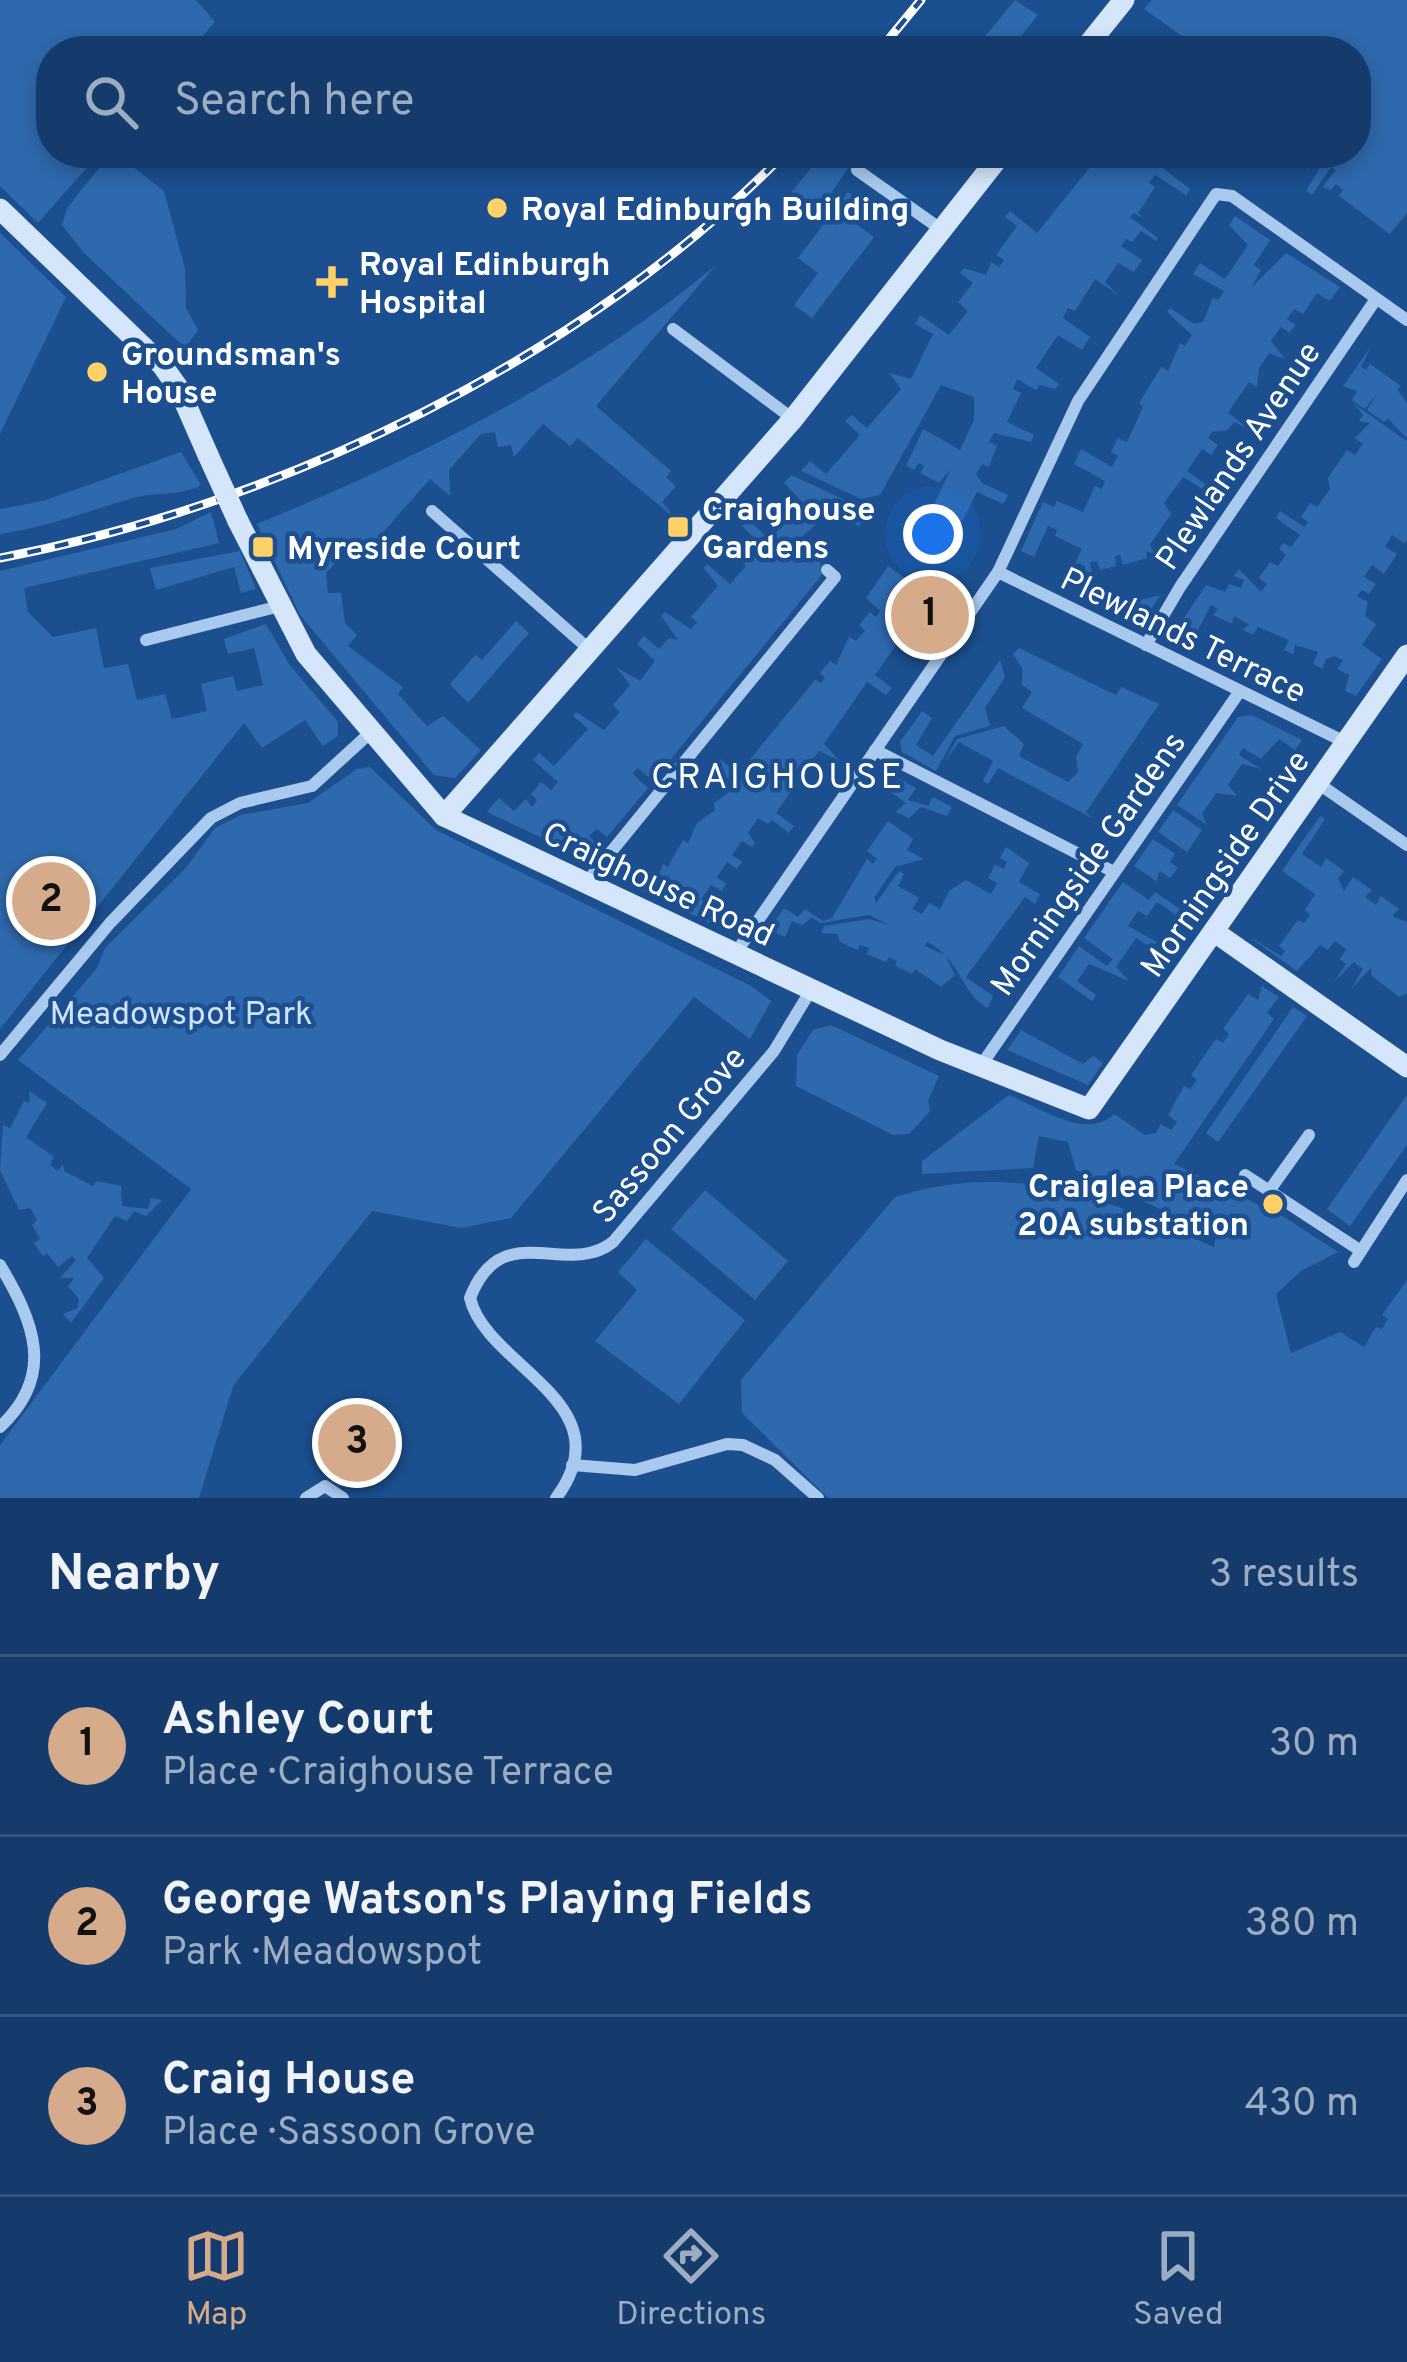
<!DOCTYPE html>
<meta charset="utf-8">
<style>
body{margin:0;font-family:Overpass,sans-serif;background:#1d4271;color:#f1f3f6}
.you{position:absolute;left:933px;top:534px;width:42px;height:42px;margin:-30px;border:9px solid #fff;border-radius:50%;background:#1a73e8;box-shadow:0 0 0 18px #1a73e833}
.badge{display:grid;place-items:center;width:78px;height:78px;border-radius:50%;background:#d6ab8b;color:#111;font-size:39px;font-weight:700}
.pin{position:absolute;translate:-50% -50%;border:6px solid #fff;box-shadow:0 3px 12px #0006}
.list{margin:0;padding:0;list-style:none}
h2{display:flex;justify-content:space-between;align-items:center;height:156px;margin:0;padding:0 48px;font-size:51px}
h2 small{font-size:39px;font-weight:400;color:#9dadc1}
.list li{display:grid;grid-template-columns:78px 1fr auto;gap:36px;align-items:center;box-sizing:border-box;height:180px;padding:0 48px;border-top:3px solid #33557e}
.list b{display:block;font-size:45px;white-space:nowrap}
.list p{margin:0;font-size:39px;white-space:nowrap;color:#9dadc1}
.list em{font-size:39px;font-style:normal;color:#9dadc1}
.icon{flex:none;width:66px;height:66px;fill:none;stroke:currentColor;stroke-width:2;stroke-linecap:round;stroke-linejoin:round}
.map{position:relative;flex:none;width:1407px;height:1498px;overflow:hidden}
.search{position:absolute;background:#143b6b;box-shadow:0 6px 18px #0003;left:36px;right:36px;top:36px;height:132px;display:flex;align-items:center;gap:30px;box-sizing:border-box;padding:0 42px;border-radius:48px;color:#9dadc1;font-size:45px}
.sheet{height:696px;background:#143b6b}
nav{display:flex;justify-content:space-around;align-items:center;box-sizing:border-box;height:168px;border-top:3px solid #33557e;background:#143b6b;font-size:33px;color:#9dadc1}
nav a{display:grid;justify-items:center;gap:6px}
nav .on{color:#d6ab8b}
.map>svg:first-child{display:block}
</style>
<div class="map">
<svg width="1407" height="1498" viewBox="0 0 1407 1498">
<rect width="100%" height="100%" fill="#1b4f8f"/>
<g fill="#2e69ad">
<polygon points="0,0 196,0 215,22 190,51 51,51 51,153 100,153 38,223 0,186"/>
<polygon points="1015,0 1038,15 1009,51 973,51"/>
<polygon points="1152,0 1407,0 1407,213 1390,234 1339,196 1343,190 1336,184 1331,190 1322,187 1336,170 1331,167 1312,195 1306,191 1320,167 1313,162 1308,169 1285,153 1356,153 1356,51 1170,51 1182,36 1144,9"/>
<polygon points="823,153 858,153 820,210 806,200 800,208 787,198"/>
<polygon points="1076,153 1164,153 1160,159 1167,165 1164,169 1190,189 1186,195 1155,175 1149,183 1155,187 1138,213 1144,218 1133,213 1130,217 1158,238 1156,241 1141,231 1132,242 1126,239 1121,246 1142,260 1134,272 1118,263 1105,282 1118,295 1095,279 1075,311 1068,308 1063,318 1090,337 1082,350 1058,335 1036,368 1059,384 1055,389 1040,385 1036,390 1017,379 1013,389 1021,393 1007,422 1034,435 1031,442 994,433 989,442 997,446 989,467 982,464 976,474 982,483 1008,495 1003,504 977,492 956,533 968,541 927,520 950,470 939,483 920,473 924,466 919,463 914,470 906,466 923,429 960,450 974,420 974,397 941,385 880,495 861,499 801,471 810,461 826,474 860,435 845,421 852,415 867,428 901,389 889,373 911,379 933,334 915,324 920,315 949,335 968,311 958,302 973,283 960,273 964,268 986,275 991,262 999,267 1004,260 996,255 1017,226 1005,217 1010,211 1037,233 1091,166"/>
<polygon points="108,157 132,166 164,191 185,269 186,308 198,330 185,348 83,252 62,225 67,208"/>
<polygon points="848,192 854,196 841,213 874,237 812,318 794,305 818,273 798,258"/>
<polygon points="1235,216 1270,240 1254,265 1261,270 1251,288 1286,253 1340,287 1330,301 1317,293 1303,314 1294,309 1287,319 1295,325 1290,333 1281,327 1271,341 1285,359 1269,353 1259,368 1257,387 1249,382 1228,413 1251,430 1234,422 1228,430 1212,432 1208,438 1218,445 1211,455 1202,449 1187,471 1212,489 1209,493 1183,477 1164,503 1171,514 1150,545 1155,554 1146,551 1147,558 1123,565 1120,555 1115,556 1116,566 1100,570 1097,561 1090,562 1093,578 1081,596 1085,566 1078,563 1070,574 1082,549 1055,536 1057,530 1048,526 1034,557 1021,551 1043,502 1054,507 1057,501 1083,512 1095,486 1102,489 1105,481 1074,464 1081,449 1112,467 1118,456 1111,452 1118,438 1127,442 1143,407 1139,403 1158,372 1161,367 1168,371 1180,343 1185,346 1192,335 1167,312 1170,308 1194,324 1203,322 1213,297 1218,300 1224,291 1193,274 1200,263 1225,279 1248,245 1229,225"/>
<polygon points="0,233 66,297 0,434"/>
<path d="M716,265L596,406L671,471L666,477L676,486L662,502L676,519L578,438L570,446L543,424L514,457L511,445L498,447L495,432L481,434L449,470L450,496L430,479L378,538L354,542L326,573L328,593H341L345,623L357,635L348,646L403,687L398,694L427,726L443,716L481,750L455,778L434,775L300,615L257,524C419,457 581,378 716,265Z"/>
<polygon points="1372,345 1361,367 1366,370 1370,364 1401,386 1397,389 1407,403 1407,438 1388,419 1384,422 1367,410 1378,392 1365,409 1352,400 1357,391 1343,386"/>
<polygon points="1354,404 1407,441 1407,540 1404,543 1392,535 1385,547 1397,554 1384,574 1372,565 1364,577 1376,584 1369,594 1362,590 1357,596 1368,602 1365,616 1376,624 1362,645 1382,659 1356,696 1345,691 1349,675 1337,669 1343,660 1334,656 1325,660 1323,669 1313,664 1318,652 1295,645 1293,654 1284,650 1289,640 1258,627 1253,635 1243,630 1249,624 1234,616 1232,624 1213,615 1218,609 1211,605 1197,632 1180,624 1206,585 1225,592 1229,584 1241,588 1244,580 1234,576 1239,569 1261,592 1267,584 1259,578 1270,562 1278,566 1286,555 1279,549 1283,543 1291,547 1300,535 1276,518 1280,511 1304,527 1308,522 1301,517 1310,503 1317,507 1330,489 1328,478 1347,450 1355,455 1363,444 1355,438 1370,423 1359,421 1363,415"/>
<path d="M181,452L201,485C182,496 158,492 137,497C90,510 48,527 0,534V509L43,501Z"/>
<polygon points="791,475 871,512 859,526 832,510 802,537 820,556 821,576 653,781 638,768 632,773 648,788 607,837 597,829 589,836 600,847 589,860 487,812 499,798 514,811 526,799 532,807 537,800 531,794 541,782 551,790 558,782 533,760 539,753 554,766 588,729 573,716 576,712 604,730 620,712 613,705 630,685 616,667 640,681 655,661 637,644 644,636 659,649 669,638 678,640 661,616 665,612 691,629 697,622 691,617 718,586 704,568 707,564 730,584 746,566 740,559 756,540 742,526 748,519 769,539 804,504 784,483"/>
<polygon points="211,512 219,543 24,588 28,612 53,637 96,628 104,668 128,664 137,700 165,694 172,719 207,711 201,684 233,676 237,691 263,685 254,648 228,654 224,639 266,624 289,664 338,722 338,736 323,746 305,720 262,748 244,723 0,1029 0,571 176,529"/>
<polygon points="240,551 256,589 241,593 234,567 156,590 150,568"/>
<polygon points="888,566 918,587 915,598 925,604 875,675 892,688 886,695 867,682 824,744 840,761 819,751 776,813 794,826 789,833 772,820 768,824 758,818 748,833 755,843 752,847 742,841 732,855 742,862 737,869 727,862 717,877 726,884 722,891 711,885 701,899 711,907 704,915 725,924 722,929 616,878 622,866 645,885 654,884 663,864 668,867 683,840 688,843 697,823 715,810 714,803 732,790 731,781 713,767 720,759 738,774 815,680 821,683 825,678 820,673 830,661 836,665 849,637 856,641 865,631 859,625 870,612 876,617 880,611 866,598"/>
<polygon points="1161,595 1140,624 1106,609 1106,608"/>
<polygon points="516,621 529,633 468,703 450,684 475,655 482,660"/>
<polygon points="1019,648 1116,695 1121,687 1159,704 1086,812 1092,818 998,768 988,784 983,781 993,761 959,742 945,761 957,739 1004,726 1024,744 1019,756 1068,782 1078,772 1076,757 1083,744 1022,708 1032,692 1022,685 1022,668 1013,654"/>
<polygon points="1000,660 1005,677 985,708 990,726 955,736 936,771 902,752 900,742 922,711 932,718 916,745 933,756"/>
<polygon points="1252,715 1302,740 1295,750 1279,739 1261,759 1243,748 1239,755 1261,769 1242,764 1228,785 1237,796 1216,793 1202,814 1207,825 1177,805 1238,717"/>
<polygon points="370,767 436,830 751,986 771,1001 750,1039 694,997 511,1218 461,1228 372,1211 233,1386 199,1498 0,1498 0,1445 191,1189 18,1060 97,968 105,948 185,869 215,828 241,815 308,803 357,769"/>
<polygon points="894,776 916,788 908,800 928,806 933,797 952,807 947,816 921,807 909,818 895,812 906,803 885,788"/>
<polygon points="1173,810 1202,830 1187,852 1158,832"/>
<polygon points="1320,816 1325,819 1302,854 1321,867 1326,858 1344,871 1338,878 1344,891 1353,877 1372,890 1365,897 1376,905 1381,896 1399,909 1392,916 1407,922 1407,993 1399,997 1372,976 1371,968 1351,989 1363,969 1354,962 1333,983 1346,964 1340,959 1346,949 1335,941 1328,950 1320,945 1297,971 1248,936 1281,956 1285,951 1279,946 1298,920 1304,923 1310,915 1305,910 1315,894 1282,871"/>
<path d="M888,821L913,839L907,850L924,859L895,867L874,898L876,903L899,871L904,874L898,886L919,898L912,909L922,914L929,903L940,909L949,891L966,880L991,894L997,883L988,878L995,865L1004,869L1007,862L1000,858L1006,847L1029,863L1019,882L1040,894L1035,904L1025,897L966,977L993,996L988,1008C962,996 960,957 927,942L925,946L945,955L955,975L941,987L915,969L912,974L895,966L897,961L889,957L886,962L867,954L869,948L860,945L858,950L840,942L837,934L821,933L824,926L869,919L889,925L869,915L821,923L812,918L802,925L792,921L785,937L769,930L784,908L798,917L805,909L823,921L832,918L867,859L873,864L877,859L867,851Z"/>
<polygon points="1153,839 1175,854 1170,862 1178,868 1170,878 1160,871 1156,881 1134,866"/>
<polygon points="1123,882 1149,900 1155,892 1180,909 1176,915 1157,902 1147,916 1138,911 1128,926 1157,942 1152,948 1136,938 1116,967 1129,981 1089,964 1077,981 1096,995 1092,1001 1058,977 1079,946 1107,966 1113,959 1084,938"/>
<path d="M1262,986L1279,997L1267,1013L1274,1019L1174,1164L1286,1218L1338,1252L1301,1271L1276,1294L1291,1353L1340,1332L1364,1347L1376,1327L1382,1329L1388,1319L1382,1315L1407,1280V1498H828L742,1413L741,1380L895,1197C1015,1159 1107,1199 1214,1247L1216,1235L1076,1170L1068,1142L1039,1136L1033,1168L922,1174V1161L1009,1095C1039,1107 1087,1141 1114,1114L1145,1135L1156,1133L1161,1124L1171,1130L1177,1122L1168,1115L1184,1086L1190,1089L1197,1080L1191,1075L1216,1039L1223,1043L1229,1034L1223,1029L1248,994L1258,1000Z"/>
<polygon points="1293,1007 1307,1016 1218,1142 1206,1133"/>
<polygon points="831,1025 939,1076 928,1101 930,1111 909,1134 893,1135 796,1086 797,1055 813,1030"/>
<polygon points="1021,1030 1083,1064 1093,1056 1103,1063 1088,1085 1007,1050"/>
<polygon points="29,1091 47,1103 26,1137 54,1157 50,1165 58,1171 63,1164 64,1171 93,1186 97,1181 121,1186 122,1206 148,1209 151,1198 162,1200 146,1216 134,1211 127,1221 115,1216 87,1258 104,1278 71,1323 63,1314 78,1308 79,1299 68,1286 74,1278 60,1278 76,1260 72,1256 58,1267 47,1253 43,1256 34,1243 40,1239 32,1225 37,1220 30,1208 19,1210 0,1170 3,1125 10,1128 24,1101 30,1103"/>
<polygon points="1407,1095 1407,1145 1350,1226 1327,1209"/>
<polygon points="705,1190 788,1261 755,1300 671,1229"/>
<polygon points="646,1239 745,1320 679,1404 595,1341 637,1290 618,1272"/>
</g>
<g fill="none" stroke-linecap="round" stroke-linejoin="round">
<g stroke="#a9c9ee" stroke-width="12">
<polyline points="857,170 942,230"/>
<polyline points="673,329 793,419"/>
<polyline points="432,511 590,650"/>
<polyline points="998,572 1347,743"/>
<polyline points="146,640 280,606"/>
<polyline points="1146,645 1180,587 1376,299"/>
<polyline points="875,750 1114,872"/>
<polyline points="1319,784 1407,845"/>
<polyline points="585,884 835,577 827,570"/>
<polyline points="735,954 998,572 1078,401 1216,194 1232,196 1407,320"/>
<polyline points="0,1055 110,923 211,818 240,803 312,786 370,733"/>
<polyline points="980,1067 1240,691"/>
<polyline points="1245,1175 1361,1251"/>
<polyline points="1269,1191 1309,1135"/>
<polyline points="1354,1262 1407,1180"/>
<path d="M0,1265C34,1322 56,1375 0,1427"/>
<polyline points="572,1465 635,1470 727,1444 743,1445 775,1460 818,1498"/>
<polyline points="306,1498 325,1486 343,1498"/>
<path d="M556,1498C627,1403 486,1367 470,1298C502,1215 567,1279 613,1242L774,1051L811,990"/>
</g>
<g stroke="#d6e6fa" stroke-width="21">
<polyline points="1083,51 1124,0"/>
<polyline points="0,209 162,365 179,389 208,455"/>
<polyline points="238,521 306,654 444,816 940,1050 1089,1109 1407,655"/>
<polyline points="444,816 793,419 1002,153"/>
<polyline points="1216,933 1407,1067"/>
</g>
<defs>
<g id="rail">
<polyline points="879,51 921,0"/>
<path d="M0,558C278,506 587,357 785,153"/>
</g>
</defs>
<use href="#rail" stroke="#fff" stroke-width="9"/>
<use href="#rail" stroke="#1b4f8f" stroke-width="4.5" stroke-dasharray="14" stroke-linecap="butt"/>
<polyline stroke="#d6e6fa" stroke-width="21" points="208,455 238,521"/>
</g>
<g fill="#ffd166" stroke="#1b4f8f" stroke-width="4.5">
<circle cx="497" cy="208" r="12"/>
<path d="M326 264h12v12h12v12h-12v12h-12v-12h-12v-12h12z"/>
<circle cx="97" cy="372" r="12"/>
<rect x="666" y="515" width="24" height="24" rx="6"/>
<rect x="251" y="535" width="24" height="24" rx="6"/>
<circle cx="1273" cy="1204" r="12"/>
</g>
<g text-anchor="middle" stroke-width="9" stroke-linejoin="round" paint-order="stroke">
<g font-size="33" font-weight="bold" fill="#fff" stroke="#1b4f8f" text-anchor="start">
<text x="521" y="220">Royal Edinburgh Building</text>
<text x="359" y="275">Royal Edinburgh<tspan x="359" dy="38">Hospital</tspan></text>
<text x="121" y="365">Groundsman's<tspan x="121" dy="38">House</tspan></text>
<text x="702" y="520">Craighouse<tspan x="702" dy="38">Gardens</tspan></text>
<text x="287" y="559">Myreside Court</text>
<text x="1249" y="1197" text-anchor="end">Craiglea Place<tspan x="1249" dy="38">20A substation</tspan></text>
</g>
<g font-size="33" fill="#fff" stroke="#1b4f8f">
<text transform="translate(1237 455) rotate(-56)" y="12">Plewlands Avenue</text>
<text transform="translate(1184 634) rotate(26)" y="12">Plewlands Terrace</text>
<text transform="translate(1087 863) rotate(-55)" y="12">Morningside Gardens</text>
<text transform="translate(1224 863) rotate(-55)" y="12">Morningside Drive</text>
<text transform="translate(659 883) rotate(25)" y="12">Craighouse Road</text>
<text transform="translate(668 1134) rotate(-50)" y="12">Sassoon Grove</text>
</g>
<g font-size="33" fill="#cfe3fa" stroke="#1b4f8f">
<text x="181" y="1024">Meadowspot Park</text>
</g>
<g font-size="36" letter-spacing="3" fill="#fff" stroke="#1b4f8f">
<text x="778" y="788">CRAIGHOUSE</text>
</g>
</g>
</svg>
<div class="you"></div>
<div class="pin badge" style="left:930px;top:615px">1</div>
<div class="pin badge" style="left:51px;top:901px">2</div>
<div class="pin badge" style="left:357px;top:1443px">3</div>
<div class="search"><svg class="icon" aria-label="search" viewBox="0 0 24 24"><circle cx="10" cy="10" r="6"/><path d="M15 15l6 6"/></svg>Search here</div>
</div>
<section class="sheet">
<h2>Nearby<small>3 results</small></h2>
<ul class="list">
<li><span class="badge">1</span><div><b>Ashley Court</b><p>Place · Craighouse Terrace</p></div><em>30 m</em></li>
<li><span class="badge">2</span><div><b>George Watson's Playing Fields</b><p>Park · Meadowspot</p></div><em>380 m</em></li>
<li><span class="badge">3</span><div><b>Craig House</b><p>Place · Sassoon Grove</p></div><em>430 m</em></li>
</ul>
</section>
<nav>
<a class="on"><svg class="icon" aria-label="map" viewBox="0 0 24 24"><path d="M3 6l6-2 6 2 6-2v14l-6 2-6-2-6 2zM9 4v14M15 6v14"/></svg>Map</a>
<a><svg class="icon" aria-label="directions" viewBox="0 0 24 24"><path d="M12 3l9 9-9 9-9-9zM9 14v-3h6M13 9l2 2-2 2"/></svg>Directions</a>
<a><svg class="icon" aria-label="saved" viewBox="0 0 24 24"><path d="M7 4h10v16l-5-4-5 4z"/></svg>Saved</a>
</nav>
